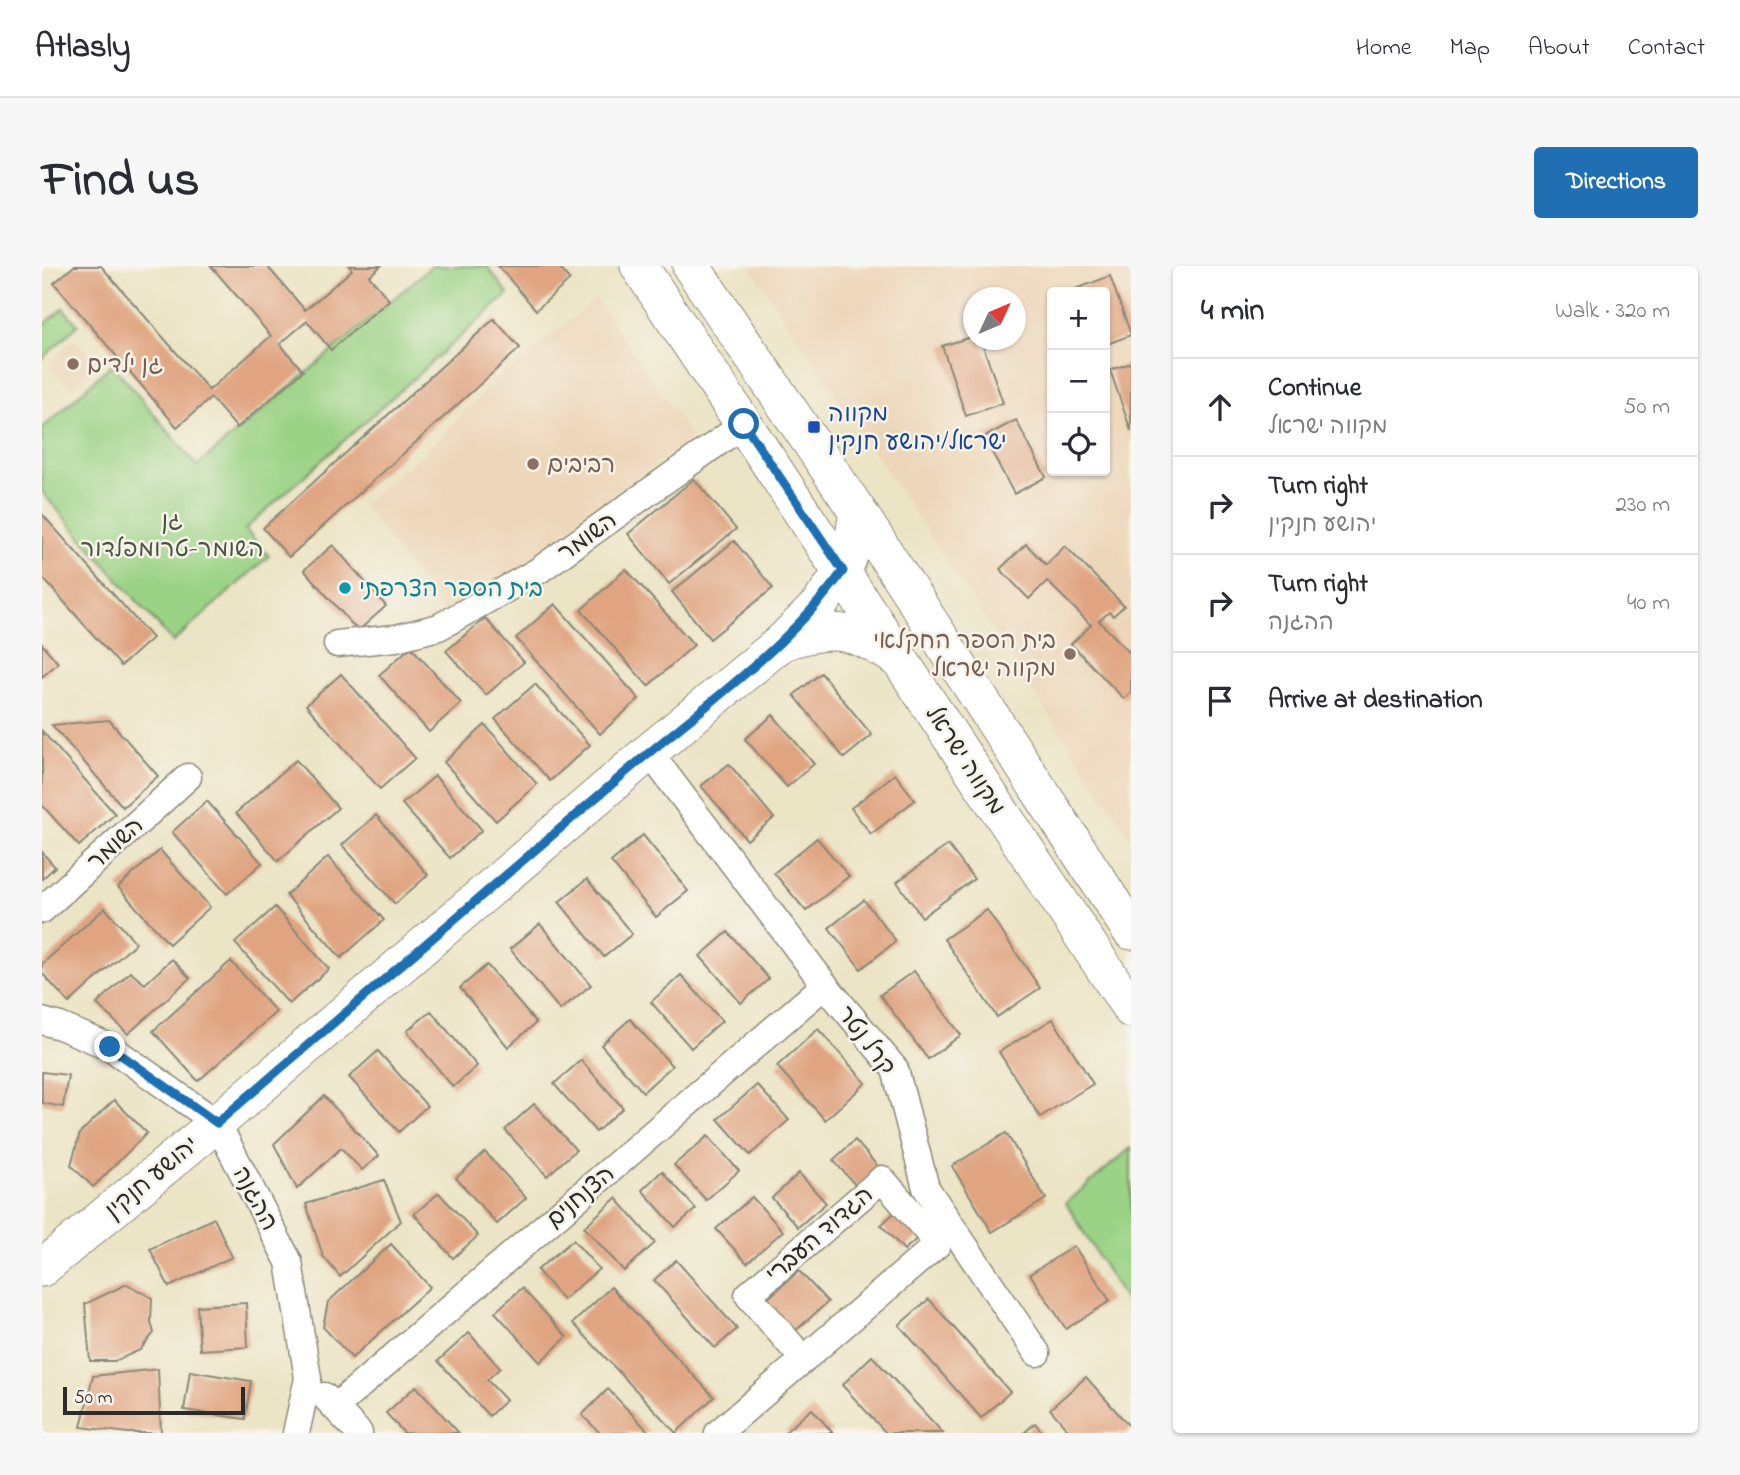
<!DOCTYPE html>
<meta charset="utf-8">
<style>
body{margin:0;font-family:"Indie Flower","Playpen Sans Hebrew",sans-serif;background:#f7f7f7;color:#2b2b33}
.controls{position:absolute;right:21px;top:21px;display:grid;overflow:hidden;border-radius:7px;box-shadow:0 2px 5px #0004}
.controls button{width:63px;height:63px;display:grid;place-items:center;padding:0;border:0;border-bottom:2px solid #e1e1e2;background:#fff;color:#2b2b33;font:35px sans-serif}
.compass{position:absolute;left:921px;top:21px;width:63px;height:63px;border-radius:50%;background:#fff;box-shadow:0 2px 5px #0004;rotate:46deg}
.scale{position:absolute;left:21px;bottom:18px;width:182px;box-sizing:border-box;padding-left:7px;border:4px solid #2b2b2b;border-top:0;font-size:19px;line-height:24px;white-space:nowrap;color:#2b2b2b;-webkit-text-stroke:5px #f7f3e8;paint-order:stroke}
.stop{position:absolute;width:21px;height:21px;margin:-16px;border:5px solid #1f6fb2;border-radius:50%;background:#fff}
.stop.end{background:#1f6fb2;border-color:#fff;box-shadow:0 2px 7px #0008}
.list{margin:0;padding:0;list-style:none}
h2{display:flex;justify-content:space-between;align-items:center;height:91px;margin:0;padding:0 28px;font-size:30px}
h2 small{font-size:23px;font-weight:400;color:#7c7c81}
.list li{display:grid;grid-template-columns:46px 1fr auto;gap:21px;align-items:center;box-sizing:border-box;height:98px;padding:0 28px;border-top:2px solid #e1e1e2}
.list b{display:block;font-size:26px;white-space:nowrap}
.list p{margin:0;font-size:23px;white-space:nowrap;color:#7c7c81}
.list em{font-size:23px;font-style:normal;color:#7c7c81}
.icon{flex:none;width:38px;height:38px;fill:none;stroke:currentColor;stroke-width:2;stroke-linecap:round;stroke-linejoin:round}
.map{position:relative;flex:none;width:1089px;height:1167px;overflow:hidden;border-radius:7px}
header{display:flex;align-items:center;gap:42px;box-sizing:border-box;height:98px;padding:0 35px;background:#fff;border-bottom:2px solid #e1e1e2}
header strong{font-size:33px}
nav{display:flex;gap:38px;margin-inline-start:auto;font-size:24px}
.intro{display:flex;align-items:center;justify-content:space-between;box-sizing:border-box;height:168px;padding:0 42px}
h1{margin:0;font-size:49px}
.button{padding:18px 32px;border-radius:7px;background:#1f6fb2;color:#fff;font-size:24px;font-weight:700}
main{display:flex;gap:42px;padding:0 42px}
aside{flex:1;background:#fff;border-radius:7px;box-shadow:0 2px 5px #0004}
.map>svg:first-child{display:block}
</style>
<header>
<strong>Atlasly</strong>
<nav><a>Home</a><a>Map</a><a>About</a><a>Contact</a></nav>
</header>
<div class="intro"><h1>Find us</h1><a class="button">Directions</a></div>
<main>
<div class="map">
<svg width="1089" height="1167" viewBox="0 0 1089 1167">
<rect width="100%" height="100%" fill="#f7f3e8"/>
<filter id="ink" filterUnits="userSpaceOnUse"><feTurbulence type="fractalNoise" baseFrequency=".0143" numOctaves="2"/><feDisplacementMap in="SourceGraphic" scale="14" xChannelSelector="R" yChannelSelector="G"/><feConvolveMatrix kernelMatrix="1 2 1 2 8 2 1 2 1" color-interpolation-filters="sRGB"/></filter>
<filter id="wash" filterUnits="userSpaceOnUse"><feTurbulence type="fractalNoise" baseFrequency=".00686" numOctaves="4" result="noise"/><feDisplacementMap in="SourceGraphic" scale="28" xChannelSelector="R" yChannelSelector="G"/><feGaussianBlur stdDeviation="1.57" result="paint"/><feColorMatrix in="noise" values="0 0 0 0 0 0 0 0 0 0 0 0 0 0 0 0 0 1.4 0 .05"/><feComposite in="paint" operator="in"/></filter>
<g filter="url(#wash)">
<rect width="100%" height="100%" fill="#ebe4c5"/>
<g fill="#edd7ba" fill-rule="evenodd">
<path d="M708,0H1089V572ZM1010,26H1063V205H1010ZM932,32H974V74H932Z"/>
<polygon points="554,33 650,171 545,248 473,306 401,347 320,239 383,186 454,114"/>
<polygon points="32,73 57,98 30,124 6,98"/>
</g>
<g fill="#9bd386" stroke="#637f58" stroke-width="2">
<polygon points="390,0 445,0 466,28 203,263 227,290 131,376 0,226 0,163 70,98 155,200"/>
<polygon points="21,42 36,59 0,93 0,61"/>
<polygon points="1089,882 1089,1045 1024,937"/>
</g>
<g id="blocks">
<g fill="#e0a481">
<polygon points="32,0 59,0 167,124 229,70 169,0 225,0 263,44 310,4 307,0 339,0 327,10 347,34 289,84 265,55 238,78 261,105 195,162 169,132 135,161 12,17"/>
<polygon points="456,0 516,0 528,14 494,44"/>
<polygon points="1068,10 1089,69 1063,79 1063,26 1026,26"/>
<polygon points="452,53 478,82 247,291 221,262"/>
<polygon points="932,70 932,74 939,74 961,137 924,150 900,80"/>
<polygon points="1089,97 1089,165 1068,104"/>
<polygon points="974,154 1004,211 972,228 942,171"/>
<polygon points="652,213 694,263 627,318 586,268"/>
<polygon points="0,248 110,372 79,400 0,311"/>
<polygon points="692,275 731,322 668,373 630,326"/>
<polygon points="984,278 1004,299 1023,280 1082,340 1071,350 1067,346 1057,355 1089,388 1089,426 1082,433 1029,378 1049,359 1005,315 987,333 958,303"/>
<polygon points="291,279 344,340 316,365 262,304"/>
<polygon points="584,303 652,379 606,420 539,344"/>
<polygon points="513,338 597,433 558,468 474,372"/>
<polygon points="443,352 482,396 444,429 404,385"/>
<polygon points="0,378 16,397 0,411"/>
<polygon points="369,381 419,437 387,466 337,409"/>
<polygon points="779,407 830,469 802,492 752,429"/>
<polygon points="299,408 373,492 338,523 264,439"/>
<polygon points="493,418 548,479 508,515 453,453"/>
<polygon points="731,449 772,498 745,521 703,473"/>
<polygon points="67,454 116,510 81,541 10,459"/>
<polygon points="443,459 495,518 454,555 402,496"/>
<polygon points="0,465 73,548 37,580 0,539"/>
<polygon points="254,494 296,542 236,595 194,547"/>
<polygon points="687,498 732,552 705,574 659,520"/>
<polygon points="853,508 873,534 829,568 809,542"/>
<polygon points="393,510 440,564 408,592 360,538"/>
<polygon points="165,535 220,597 185,628 130,566"/>
<polygon points="334,549 386,609 353,638 300,579"/>
<polygon points="601,569 646,625 614,651 569,596"/>
<polygon points="775,572 807,610 764,645 732,607"/>
<polygon points="906,579 932,613 880,651 855,616"/>
<polygon points="118,584 168,641 127,678 76,621"/>
<polygon points="0,586 13,601 0,613"/>
<polygon points="286,591 342,654 299,692 244,629"/>
<polygon points="545,613 590,668 562,691 517,636"/>
<polygon points="822,634 854,675 819,703 787,662"/>
<polygon points="233,641 287,703 247,738 193,677"/>
<polygon points="63,642 94,677 27,737 0,707 0,698"/>
<polygon points="945,644 998,722 955,751 902,673"/>
<polygon points="498,658 549,719 518,744 468,683"/>
<polygon points="686,666 727,713 699,737 658,690"/>
<polygon points="130,693 148,712 86,768 55,738 88,706 103,718"/>
<polygon points="189,695 234,746 156,815 111,765"/>
<polygon points="445,699 494,757 466,781 418,722"/>
<polygon points="872,705 919,769 886,793 838,729"/>
<polygon points="639,709 680,755 649,782 609,736"/>
<polygon points="389,745 435,800 411,821 365,765"/>
<polygon points="588,753 630,800 601,826 559,779"/>
<polygon points="1011,753 1051,818 998,851 957,786"/>
<polygon points="776,763 824,817 783,854 735,800"/>
<polygon points="336,785 385,840 357,866 307,811"/>
<polygon points="539,794 581,842 554,866 512,818"/>
<polygon points="0,806 26,809 21,841 0,837"/>
<polygon points="715,819 747,854 708,889 676,853"/>
<polygon points="282,830 337,890 320,904 299,882 255,923 232,878"/>
<polygon points="72,834 105,867 51,921 29,899 38,867"/>
<polygon points="492,838 534,884 505,910 463,864"/>
<polygon points="964,867 1004,933 950,966 910,900"/>
<polygon points="666,870 697,905 664,934 632,899"/>
<polygon points="813,874 837,902 815,921 791,894"/>
<polygon points="443,886 484,932 455,958 414,912"/>
<polygon points="620,905 654,943 633,961 600,924"/>
<polygon points="757,907 784,937 756,961 730,932"/>
<polygon points="342,914 359,955 298,1011 281,990 264,938"/>
<polygon points="397,927 436,970 411,992 372,948"/>
<polygon points="710,931 741,965 705,997 674,963"/>
<polygon points="574,932 613,977 582,1005 542,961"/>
<polygon points="854,945 877,971 862,984 839,959"/>
<polygon points="172,952 190,991 127,1021 108,983"/>
<polygon points="531,974 557,1003 521,1034 495,1004"/>
<polygon points="349,978 388,1021 310,1092 281,1061 286,1036"/>
<polygon points="1032,980 1068,1035 1024,1063 988,1008"/>
<polygon points="634,994 695,1063 673,1082 612,1014"/>
<polygon points="757,1005 786,1036 752,1066 724,1034"/>
<polygon points="85,1018 110,1032 109,1056 112,1067 98,1084 73,1095 48,1095 43,1038"/>
<polygon points="569,1021 672,1131 634,1167 531,1057"/>
<polygon points="480,1022 525,1071 498,1096 453,1046"/>
<polygon points="887,1033 968,1126 939,1152 857,1059"/>
<polygon points="204,1037 206,1081 158,1084 155,1040"/>
<polygon points="427,1067 458,1102 445,1114 464,1134 447,1150 396,1095"/>
<polygon points="830,1090 901,1167 844,1167 800,1119"/>
<polygon points="116,1103 119,1167 86,1167 39,1161 51,1110"/>
<polygon points="148,1105 209,1115 203,1153 142,1144"/>
<polygon points="1044,1111 1089,1162 1085,1167 1029,1167 1008,1143"/>
<polygon points="374,1120 417,1167 362,1167 344,1147"/>
<polygon points="566,1123 608,1167 558,1167 540,1149"/>
<polygon points="770,1143 791,1167 742,1167"/>
<polygon points="993,1157 1001,1167 982,1167"/>
</g>
</g>
</g>
<g filter="url(#ink)">
<use href="#blocks" fill-opacity="0" stroke="#8b8878" stroke-width="2"/>
<g fill="none" stroke-linecap="round" stroke-linejoin="round">
<defs>
<g id="street">
<polyline points="295,378 354,372 397,361 496,305 702,158"/>
<polyline points="607,486 783,719 853,803 884,922 995,1087"/>
<polyline points="0,644 146,511"/>
<polyline points="0,755 18,760 68,781 175,857 247,996 266,1112 254,1167"/>
<polyline points="282,1130 317,1167"/>
<polyline points="293,1141 783,719"/>
<polyline points="676,1167 896,978 840,913 706,1029 762,1094"/>
</g>
<g id="secondary">
<polyline points="597,0 1089,743"/>
<polyline points="649,0 816,246 1089,665"/>
<path d="M740,376C788,360 812,362 853,391"/>
<polyline points="0,1002 175,857 607,486 740,376 778,338 801,305 810,282 816,246"/>
</g>
</defs>
<use href="#street" stroke="#8b8878" stroke-width="29"/>
<use href="#secondary" stroke="#8b8878" stroke-width="39"/>
<use href="#street" stroke="#fff" stroke-width="26"/>
<use href="#secondary" stroke="#fff" stroke-width="37"/>
</g>
</g>
<g fill="none" stroke-linecap="round" stroke-linejoin="round" filter="url(#ink)">
<path stroke="#1f6fb2" stroke-width="9" d="M68,781L175,857C311,740 448,623 584,506C659,442 743,385 801,305L702,158"/>
</g>
<g fill="#8d6e63" stroke="#f7f3e8" stroke-width="2.5">
<circle cx="31" cy="98" r="7"/>
<circle cx="491" cy="198" r="7"/>
<circle cx="1028" cy="388" r="7"/>
</g>
<rect fill="#1a4fb4" stroke="#f7f3e8" stroke-width="2.5" x="765" y="154" width="14" height="14" rx="3.5"/>
<circle fill="#0f9aa8" stroke="#f7f3e8" stroke-width="2.5" cx="303" cy="322" r="7"/>
<g text-anchor="middle" stroke-width="5" stroke-linejoin="round" paint-order="stroke">
<g font-size="24" fill="#785e54" stroke="#f7f3e8" text-anchor="start">
<text x="45" y="106">גן ילדים</text>
<text x="505" y="206">רביבים</text>
<text x="1014" y="382" text-anchor="end">בית הספר החקלאי<tspan x="1014" dy="28">מקווה ישראל</tspan></text>
</g>
<g font-size="24" fill="#164399" stroke="#f7f3e8" text-anchor="start">
<text x="786" y="155">מקווה<tspan x="786" dy="28">ישראל/יהושע חנקין</tspan></text>
</g>
<g font-size="24" fill="#475542" stroke="#f7f3e8">
<text x="130" y="262">גן<tspan x="130" dy="28">השומר-טרומפלדור</tspan></text>
</g>
<g font-size="24" fill="#2b2b2b" stroke="#f7f3e8">
<text transform="translate(545 270) rotate(-36)" y="8">השומר</text>
<text transform="translate(924 494) rotate(57)" y="8">מקווה ישראל</text>
<text transform="translate(73 577) rotate(-42)" y="8">השומר</text>
<text transform="translate(825 774) rotate(53)" y="8">קרל נטר</text>
<text transform="translate(109 911) rotate(-40)" y="8">יהושע חנקין</text>
<text transform="translate(538 930) rotate(-41)" y="8">הצנחנים</text>
<text transform="translate(214 932) rotate(62)" y="8">ההגנה</text>
<text transform="translate(777 968) rotate(-41)" y="8">הגדוד העברי</text>
</g>
<g font-size="24" fill="#0d838f" stroke="#f7f3e8" text-anchor="start">
<text x="317" y="330">בית הספר הצרפתי</text>
</g>
</g>
</svg>
<div class="controls">
<button>+</button>
<button>−</button>
<button><svg class="icon" aria-label="locate" viewBox="0 0 24 24"><circle cx="12" cy="12" r="6"/><path d="M12 2v4M12 18v4M2 12h4M18 12h4"/></svg></button>
</div>
<svg class="compass" viewBox="-18 -18 36 36"><path d="M0-13l5 13h-10z" fill="#e53935"/><path d="M0 13l5-13h-10z" fill="#7c7c81"/></svg>
<div class="scale">50 m</div>
<div class="stop" style="left:702px;top:158px"></div>
<div class="stop end" style="left:68px;top:781px"></div>
</div>
<aside>
<h2>4 min<small>Walk · 320 m</small></h2>
<ul class="list">
<li><svg class="icon" aria-label="ahead" viewBox="0 0 24 24"><path d="M12 20V5M6 11l6-6 6 6"/></svg><div><b>Continue</b><p>מקווה ישראל</p></div><em>50 m</em></li>
<li><svg class="icon" aria-label="right" viewBox="0 0 24 24"><path d="M7 20v-9h11M14 6l5 5-5 5"/></svg><div><b>Turn right</b><p>יהושע חנקין</p></div><em>230 m</em></li>
<li><svg class="icon" aria-label="right" viewBox="0 0 24 24"><path d="M7 20v-9h11M14 6l5 5-5 5"/></svg><div><b>Turn right</b><p>ההגנה</p></div><em>40 m</em></li>
<li><svg class="icon" aria-label="arrive" viewBox="0 0 24 24"><path d="M6 21V4h12l-3 4 3 4H6"/></svg><div><b>Arrive at destination</b></div></li>
</ul>
</aside>
</main>
